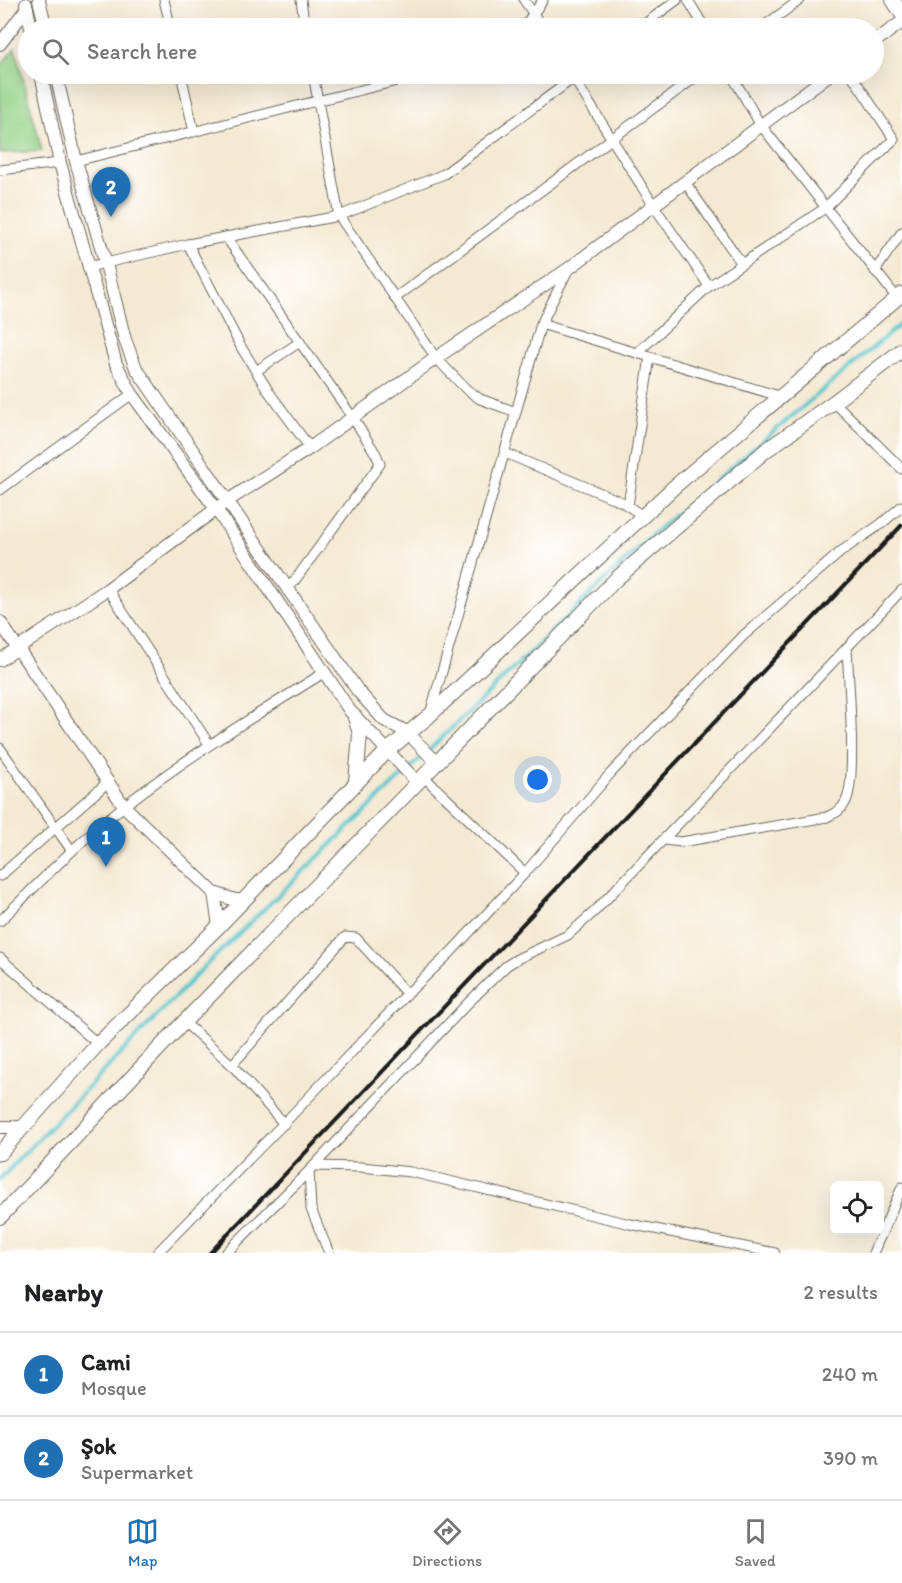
<!DOCTYPE html>
<meta charset="utf-8">
<style>
body{margin:0;font-family:Itim,sans-serif;background:#f6f6f6;color:#202124}
.controls{position:absolute;right:18px;bottom:18px;display:grid;overflow:hidden;border-radius:9px;box-shadow:0 6px 24px #0002}
.controls button{width:54px;height:54px;display:grid;place-items:center;padding:0;border:0;border-bottom:2px solid #e0e0e0;background:#fff;color:#202124;font:30px sans-serif}
.you{position:absolute;left:538px;top:780px;width:21px;height:21px;margin:-15px;border:4px solid #fff;border-radius:50%;background:#1a73e8;box-shadow:0 0 0 9px #1a73e833}
.badge{display:grid;place-items:center;width:39px;height:39px;border-radius:50%;background:#1f6fb2;color:#fff;font-size:20px;font-weight:700}
.pin{position:absolute;translate:-50% -50px;filter:drop-shadow(0 2px 3px #0008)}
.pin::after{content:'';position:absolute;top:32px;width:21px;height:18px;background:inherit;clip-path:polygon(0 0,100% 0,50% 100%)}
.list{margin:0;padding:0;list-style:none}
h2{display:flex;justify-content:space-between;align-items:center;height:78px;margin:0;padding:0 24px;font-size:26px}
h2 small{font-size:20px;font-weight:400;color:#757577}
.list li{display:grid;grid-template-columns:39px 1fr auto;gap:18px;align-items:center;box-sizing:border-box;height:84px;padding:0 24px;border-top:2px solid #e0e0e0}
.list b{display:block;font-size:22px;white-space:nowrap}
.list p{margin:0;font-size:20px;white-space:nowrap;color:#757577}
.list em{font-size:20px;font-style:normal;color:#757577}
.icon{flex:none;width:33px;height:33px;fill:none;stroke:currentColor;stroke-width:2;stroke-linecap:round;stroke-linejoin:round}
.map{position:relative;flex:none;width:902px;height:1253px;overflow:hidden}
.search{position:absolute;background:#fff;box-shadow:0 6px 24px #0002;left:18px;right:18px;top:18px;height:66px;display:flex;align-items:center;gap:15px;box-sizing:border-box;padding:0 21px;border-radius:33px;color:#757577;font-size:22px}
.sheet{height:246px;background:#fff}
nav{display:flex;justify-content:space-around;align-items:center;box-sizing:border-box;height:84px;border-top:2px solid #e0e0e0;background:#fff;font-size:16px;color:#757577}
nav a{display:grid;justify-items:center;gap:3px}
nav .on{color:#1f6fb2}
.map>svg:first-child{display:block}
</style>
<div class="map">
<svg width="902" height="1253" viewBox="0 0 902 1253">
<rect width="100%" height="100%" fill="#fff"/>
<filter id="ink" filterUnits="userSpaceOnUse"><feTurbulence type="fractalNoise" baseFrequency=".0167" numOctaves="2"/><feDisplacementMap in="SourceGraphic" scale="12" xChannelSelector="R" yChannelSelector="G"/><feConvolveMatrix kernelMatrix="1 2 1 2 8 2 1 2 1" color-interpolation-filters="sRGB"/></filter>
<filter id="wash" filterUnits="userSpaceOnUse"><feTurbulence type="fractalNoise" baseFrequency=".008" numOctaves="4" result="noise"/><feDisplacementMap in="SourceGraphic" scale="24" xChannelSelector="R" yChannelSelector="G"/><feGaussianBlur stdDeviation="1.35" result="paint"/><feColorMatrix in="noise" values="0 0 0 0 0 0 0 0 0 0 0 0 0 0 0 0 0 1.4 0 .05"/><feComposite in="paint" operator="in"/></filter>
<g filter="url(#wash)">
<rect width="100%" height="100%" fill="#f4e9d2"/>
<polygon fill="#93d085" stroke="#587650" stroke-width="1.5" points="15,48 42,151 0,153 0,66"/>
<g fill="none" stroke-linecap="round" stroke-linejoin="round">
<polyline stroke="#56c4ce" stroke-width="4" points="0,1179 203,968 654,533 902,323"/>
</g>
</g>
<g filter="url(#ink)">
<g fill="none" stroke-linecap="round" stroke-linejoin="round">
<defs>
<g id="minor">
<polyline points="164,0 171,28"/>
<polyline points="301,0 305,28"/>
<polyline points="524,0 543,28"/>
<polyline points="688,0 705,28"/>
<polyline points="523,28 543,0"/>
<polyline points="639,28 677,0"/>
<polyline points="761,28 800,0"/>
<polyline points="181,74 194,132"/>
<polyline points="313,74 339,216 436,358 466,389 480,399 516,412"/>
<polyline points="571,74 654,206 709,286"/>
<polyline points="731,74 760,124 897,298"/>
<polyline points="76,161 425,74"/>
<polyline points="0,170 60,163"/>
<polyline points="685,182 742,264"/>
<polyline points="226,237 353,418 376,454 380,464 287,591"/>
<polyline points="188,244 241,347 269,392 310,448"/>
<polyline points="88,267 188,244 339,216 444,174 579,74"/>
<polyline points="875,271 902,232"/>
<polyline points="395,298 700,74"/>
<polyline points="541,324 782,397"/>
<polyline points="637,353 709,286 825,208 894,139 851,74"/>
<polyline points="256,371 300,342"/>
<polyline points="834,402 902,469"/>
<polyline points="505,453 622,502 643,516"/>
<polyline points="0,490 132,394"/>
<polyline points="628,506 650,357"/>
<polyline points="108,589 209,744"/>
<polyline points="430,714 541,324 568,270"/>
<polyline points="0,748 72,851"/>
<path d="M664,840L681,842L827,817C835,813 841,811 845,803C858,783 848,677 847,647"/>
<polyline points="525,873 610,774 744,635 843,550 881,524 902,506"/>
<polyline points="0,876 108,782"/>
<path d="M0,921C40,882 79,841 124,806C187,757 256,715 325,672"/>
<polyline points="0,958 98,1044"/>
<polyline points="184,1022 232,1065 284,1124"/>
<polyline points="232,1065 345,937 356,938 407,994"/>
<polyline points="314,1166 361,1167 411,1172 630,1224 775,1253"/>
<polyline points="309,1171 311,1209 329,1253"/>
<polyline points="157,1253 290,1117 407,994 451,952 525,873 424,777"/>
<polyline points="226,1253 309,1171 467,1004 506,966 517,959 568,935 594,912 902,590"/>
<polyline points="873,1253 902,1187"/>
</g>
<g id="tertiary">
<polyline points="39,0 46,28"/>
<polyline points="26,4 31,28"/>
<polyline points="874,42 902,22"/>
<polyline points="0,44 27,8"/>
<polyline points="41,74 60,163 116,364 132,394 216,509 350,711 418,783"/>
<polyline points="56,74 76,161 106,264 125,340 136,368 358,691 384,720 407,732 437,763"/>
<polyline points="0,622 124,806 214,893 235,900 244,900"/>
<polyline points="0,660 108,589 227,501 310,448 436,358 568,269 830,74"/>
<polyline points="214,893 219,926"/>
<polyline points="0,1127 24,1127"/>
</g>
<g id="secondary">
<polyline points="893,0 902,14"/>
<polyline points="355,717 360,734 356,782"/>
<polyline points="0,1153 98,1044 219,926 387,751 429,716 674,487 902,294"/>
<polyline points="0,1217 184,1022 616,579 765,451 834,402 902,350"/>
</g>
</defs>
<use href="#minor" stroke="#68645c" stroke-width="11"/>
<use href="#tertiary" stroke="#68645c" stroke-width="14"/>
<use href="#secondary" stroke="#68645c" stroke-width="16"/>
<use href="#minor" stroke="#fff" stroke-width="9"/>
<use href="#tertiary" stroke="#fff" stroke-width="12"/>
<use href="#secondary" stroke="#fff" stroke-width="14"/>
<polyline stroke="#1c1c1c" stroke-width="4" points="210,1253 902,525"/>
</g>
</g>
</svg>
<div class="controls">
<button><svg class="icon" aria-label="locate" viewBox="0 0 24 24"><circle cx="12" cy="12" r="6"/><path d="M12 2v4M12 18v4M2 12h4M18 12h4"/></svg></button>
</div>
<div class="you"></div>
<div class="pin badge" style="left:106px;top:867px">1</div>
<div class="pin badge" style="left:111px;top:217px">2</div>
<div class="search"><svg class="icon" aria-label="search" viewBox="0 0 24 24"><circle cx="10" cy="10" r="6"/><path d="M15 15l6 6"/></svg>Search here</div>
</div>
<section class="sheet">
<h2>Nearby<small>2 results</small></h2>
<ul class="list">
<li><span class="badge">1</span><div><b>Cami</b><p>Mosque</p></div><em>240 m</em></li>
<li><span class="badge">2</span><div><b>Şok</b><p>Supermarket</p></div><em>390 m</em></li>
</ul>
</section>
<nav>
<a class="on"><svg class="icon" aria-label="map" viewBox="0 0 24 24"><path d="M3 6l6-2 6 2 6-2v14l-6 2-6-2-6 2zM9 4v14M15 6v14"/></svg>Map</a>
<a><svg class="icon" aria-label="directions" viewBox="0 0 24 24"><path d="M12 3l9 9-9 9-9-9zM9 14v-3h6M13 9l2 2-2 2"/></svg>Directions</a>
<a><svg class="icon" aria-label="saved" viewBox="0 0 24 24"><path d="M7 4h10v16l-5-4-5 4z"/></svg>Saved</a>
</nav>
